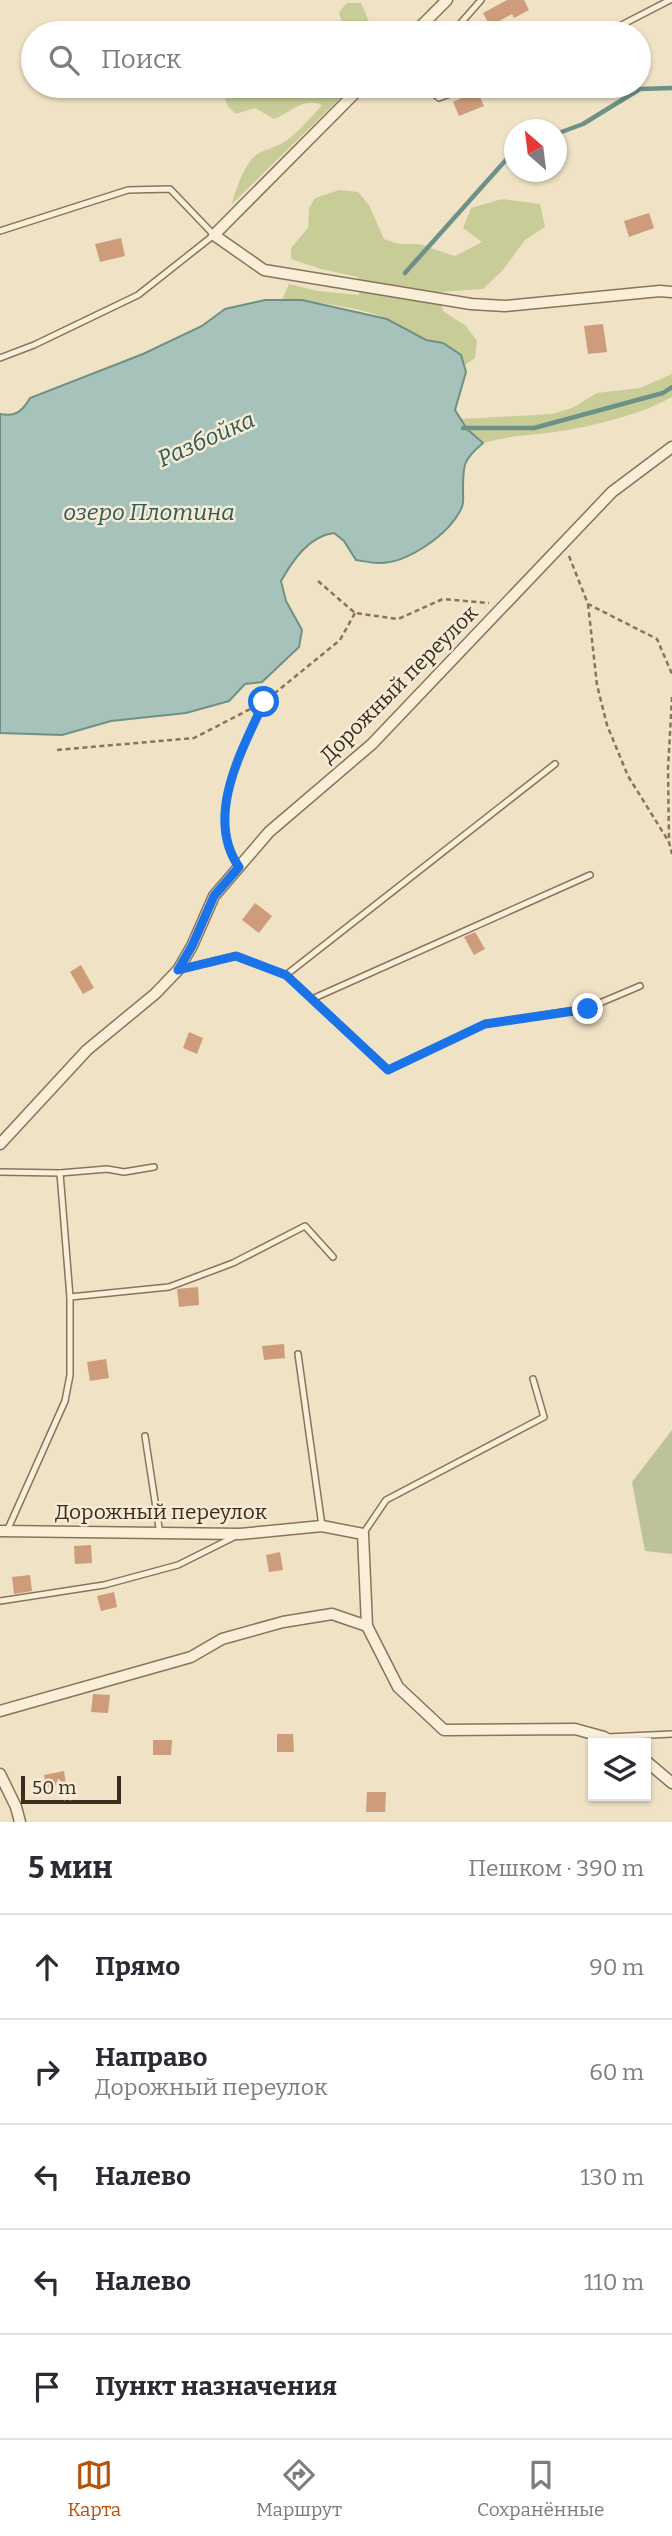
<!DOCTYPE html>
<html lang="ru">
<meta charset="utf-8">
<style>
body{margin:0;font-family:Bitter,serif;background:#f7f7f7;color:#2b2b33}
.controls{position:absolute;right:21px;bottom:21px;display:grid;overflow:hidden;border-radius:0px;box-shadow:0 2px 5px #0004}
.controls button{width:63px;height:63px;display:grid;place-items:center;padding:0;border:0;border-bottom:2px solid #e1e1e2;background:#fff;color:#2b2b33;font:35px sans-serif}
.compass{position:absolute;left:504px;top:119px;width:63px;height:63px;border-radius:50%;background:#fff;box-shadow:0 2px 5px #0004;rotate:332deg}
.scale{position:absolute;left:21px;bottom:18px;width:100px;box-sizing:border-box;padding-left:7px;border:4px solid #3a2c1f;border-top:0;font-size:19px;line-height:24px;white-space:nowrap;color:#3a2c1f;-webkit-text-stroke:5px #f6ecd5;paint-order:stroke}
.stop{position:absolute;width:21px;height:21px;margin:-16px;border:5px solid #1a73e8;border-radius:50%;background:#fff}
.stop.end{background:#1a73e8;border-color:#fff;box-shadow:0 2px 7px #0008}
.list{margin:0;padding:0;list-style:none}
h2{display:flex;justify-content:space-between;align-items:center;height:91px;margin:0;padding:0 28px;font-size:30px}
h2 small{font-size:23px;font-weight:400;color:#7c7c81}
.list li{display:grid;grid-template-columns:46px 1fr auto;gap:21px;align-items:center;box-sizing:border-box;height:105px;padding:0 28px;border-top:2px solid #e1e1e2}
.list b{display:block;font-size:26px;white-space:nowrap}
.list p{margin:0;font-size:23px;white-space:nowrap;color:#7c7c81}
.list em{font-size:23px;font-style:normal;color:#7c7c81}
.icon{flex:none;width:38px;height:38px;fill:none;stroke:currentColor;stroke-width:2;stroke-linecap:round;stroke-linejoin:round}
.map{position:relative;flex:none;width:672px;height:1822px;overflow:hidden}
.search{position:absolute;background:#fff;box-shadow:0 2px 5px #0004;left:21px;right:21px;top:21px;height:77px;display:flex;align-items:center;gap:18px;box-sizing:border-box;padding:0 24px;border-radius:38px;color:#7c7c81;font-size:26px}
.sheet{height:616px;background:#fff}
nav{display:flex;justify-content:space-around;align-items:center;box-sizing:border-box;height:98px;border-top:2px solid #e1e1e2;background:#fff;font-size:19px;color:#7c7c81}
nav a{display:grid;justify-items:center;gap:4px}
nav .on{color:#b45309}
.map>svg:first-child{display:block}
</style>
<div class="map">
<svg width="672" height="1822" viewBox="0 0 672 1822">
<rect width="100%" height="100%" fill="#efe2c5"/>
<g fill="#c8cd98">
<polygon points="347,3 361,3 371,26 367,33 342,33 344,30 339,12"/>
<path d="M235,86H348L338,100L232,204C236,189 246,158 261,152C272,148 281,145 291,137C302,128 312,116 322,105C302,97 292,112 274,119L255,108L236,114L228,107L225,99Z"/>
<path d="M339,190L358,192L369,205L384,239L399,244H419L455,256L482,242L463,228L471,208L502,199L540,204L545,227L525,240L503,270L483,289L439,292L443,311L466,326L477,341L475,358L464,366C457,346 445,346 427,340C414,335 402,325 389,319C362,308 311,300 282,300L289,284L318,291L359,295L358,277L321,269L291,259V248L308,228L309,208L315,198Z"/>
<path d="M672,374V397C641,415 583,429 547,433C525,435 504,437 483,443L467,429L461,419L552,414L572,408L597,393L640,388Z"/>
</g>
<polygon fill="#bec298" points="672,1430 672,1554 645,1551 632,1482"/>
<path fill="#a7c2ba" stroke="#6d9187" stroke-width="2" d="M265,300H302L387,319L426,340L443,343L461,355L466,372L455,410L467,429L483,443C463,460 463,464 463,491C463,496 464,502 462,507C450,534 407,564 378,563C371,563 363,561 356,560L344,541L334,533C309,536 293,560 281,581L286,601L302,630L299,647L262,682L245,684L229,701L186,713L111,721L62,735L0,733V414C15,417 22,412 30,398L143,354L202,326L225,309Z"/>
<g fill="none" stroke-linecap="round" stroke-linejoin="round">
<g stroke="#6d9187" stroke-width="4.5">
<polyline points="556,134 583,124 640,89 672,88"/>
<polyline points="405,273 514,151"/>
<polyline points="463,428 534,428 663,393 672,387"/>
</g>
</g>
<g fill="#ce9c7a">
<polygon points="507,0 524,0 529,10 514,18 512,14 490,26 483,13"/>
<polygon points="472,93 478,93 484,106 459,116 453,102"/>
<polygon points="649,213 654,228 629,237 624,221"/>
<polygon points="121,238 125,256 100,262 95,244"/>
<polygon points="603,324 607,352 588,354 584,326"/>
<polygon points="255,903 272,916 259,933 242,920"/>
<polygon points="475,932 485,949 474,955 464,937"/>
<polygon points="81,965 94,988 83,994 70,972"/>
<polygon points="189,1032 203,1038 197,1054 183,1048"/>
<polygon points="198,1287 199,1305 179,1307 177,1289"/>
<polygon points="284,1344 285,1358 264,1360 262,1346"/>
<polygon points="106,1359 109,1378 90,1381 87,1362"/>
<polygon points="91,1545 92,1563 75,1564 74,1546"/>
<polygon points="280,1552 283,1570 269,1572 266,1555"/>
<polygon points="30,1575 32,1591 14,1594 12,1577"/>
<polygon points="114,1592 117,1607 101,1611 97,1596"/>
<polygon points="93,1694 110,1695 108,1713 91,1712"/>
<polygon points="277,1734 293,1734 294,1752 277,1752"/>
<polygon points="153,1740 172,1740 171,1755 153,1755"/>
<polygon points="64,1771 66,1784 46,1787 44,1775"/>
<polygon points="367,1792 386,1792 385,1812 366,1812"/>
</g>
<g fill="none" stroke-linecap="round" stroke-linejoin="round">
<defs>
<g id="lane">
<polyline points="452,33 481,0"/>
<polyline points="606,33 670,0"/>
<polyline points="428,86 429,90 439,98 463,89 495,86"/>
<polyline points="0,231 128,190 170,189 214,235 138,295 34,345 0,358"/>
<polyline points="181,969 235,956 286,975 555,764"/>
<polyline points="286,975 388,1070 485,1024 588,1008 640,986"/>
<polyline points="312,999 590,875"/>
<polyline points="0,1172 60,1173 107,1169 124,1172 154,1167"/>
<polyline points="70,1297 169,1287 233,1263 305,1226 333,1257"/>
<polyline points="298,1354 322,1526"/>
<polyline points="145,1436 160,1534"/>
<polyline points="7,1531 65,1401 70,1375 70,1297 60,1173"/>
<polyline points="363,1534 386,1500 544,1417 533,1379"/>
<polyline points="0,1601 104,1585 178,1565 234,1537"/>
<polyline points="607,1737 672,1734"/>
</g>
<g id="street">
<polyline points="414,33 447,0"/>
<polyline points="362,86 214,235 264,270 471,304 505,306 660,291 672,292"/>
<polyline points="0,1144 87,1050 155,994 178,970 192,946 214,896 269,832 372,744 612,492 672,447"/>
<polyline points="0,1531 240,1534 322,1526 363,1534 367,1626 398,1687 444,1730 575,1729 604,1737 614,1743"/>
<polyline points="0,1711 191,1657 222,1639 283,1622 332,1614 367,1626"/>
<polyline points="646,1761 672,1783"/>
<polyline points="0,1774 16,1807 20,1822"/>
</g>
</defs>
<use href="#lane" stroke="#8a735b" stroke-width="8"/>
<use href="#street" stroke="#8a735b" stroke-width="13"/>
<g stroke="#8a735b" stroke-width="2.5" stroke-dasharray="5 3.5" stroke-linecap="butt">
<polyline points="569,556 588,604 657,639 672,674"/>
<polyline points="318,581 355,613 398,619 443,599 489,603"/>
<polyline points="588,604 597,685 607,725 628,776 669,842"/>
<polyline points="672,697 668,769 669,842 672,854"/>
<polyline points="57,750 194,738 264,702 340,640 355,613"/>
<path d="M233,858C228,851 228,845 227,837C221,788 244,746 264,702"/>
</g>
<use href="#lane" stroke="#f9efd8" stroke-width="5"/>
<use href="#street" stroke="#f9efd8" stroke-width="10"/>
</g>
<g fill="none" stroke-linecap="round" stroke-linejoin="round">
<path stroke="#1a73e8" stroke-width="9" d="M264,702C242,750 204,817 239,867L214,896L192,946L178,970L236,956L286,975L388,1070L485,1024L588,1009"/>
</g>
<g text-anchor="middle" stroke-width="5" stroke-linejoin="round" paint-order="stroke">
<g font-size="21" fill="#3a2c1f" stroke="#f6ecd5">
<text transform="translate(399 684) rotate(-45)" y="7">Дорожный переулок</text>
<text x="161" y="1519">Дорожный переулок</text>
</g>
<g font-size="23" font-style="italic" fill="#2e5a57" stroke="#f6ecd5">
<text transform="translate(206 439) rotate(-24)" y="8">Разбойка</text>
<text x="149" y="520">озеро Плотина</text>
</g>
</g>
</svg>
<div class="controls">
<button><svg class="icon" aria-label="layers" viewBox="0 0 24 24"><path d="M12 4l9 5-9 5-9-5zM3 14l9 5 9-5"/></svg></button>
</div>
<svg class="compass" viewBox="-18 -18 36 36"><path d="M0-13l5 13h-10z" fill="#e53935"/><path d="M0 13l5-13h-10z" fill="#7c7c81"/></svg>
<div class="scale">50 m</div>
<div class="stop" style="left:264px;top:702px"></div>
<div class="stop end" style="left:588px;top:1009px"></div>
<div class="search"><svg class="icon" aria-label="search" viewBox="0 0 24 24"><circle cx="10" cy="10" r="6"/><path d="M15 15l6 6"/></svg>Поиск</div>
</div>
<section class="sheet">
<h2>5 мин<small>Пешком · 390 m</small></h2>
<ul class="list">
<li><svg class="icon" aria-label="ahead" viewBox="0 0 24 24"><path d="M12 20V5M6 11l6-6 6 6"/></svg><div><b>Прямо</b></div><em>90 m</em></li>
<li><svg class="icon" aria-label="right" viewBox="0 0 24 24"><path d="M7 20v-9h11M14 6l5 5-5 5"/></svg><div><b>Направо</b><p>Дорожный переулок</p></div><em>60 m</em></li>
<li><svg class="icon" aria-label="left" viewBox="0 0 24 24"><path d="M17 20v-9H6M10 6l-5 5 5 5"/></svg><div><b>Налево</b></div><em>130 m</em></li>
<li><svg class="icon" aria-label="left" viewBox="0 0 24 24"><path d="M17 20v-9H6M10 6l-5 5 5 5"/></svg><div><b>Налево</b></div><em>110 m</em></li>
<li><svg class="icon" aria-label="arrive" viewBox="0 0 24 24"><path d="M6 21V4h12l-3 4 3 4H6"/></svg><div><b>Пункт назначения</b></div></li>
</ul>
</section>
<nav>
<a class="on"><svg class="icon" aria-label="map" viewBox="0 0 24 24"><path d="M3 6l6-2 6 2 6-2v14l-6 2-6-2-6 2zM9 4v14M15 6v14"/></svg>Карта</a>
<a><svg class="icon" aria-label="directions" viewBox="0 0 24 24"><path d="M12 3l9 9-9 9-9-9zM9 14v-3h6M13 9l2 2-2 2"/></svg>Маршрут</a>
<a><svg class="icon" aria-label="saved" viewBox="0 0 24 24"><path d="M7 4h10v16l-5-4-5 4z"/></svg>Сохранённые</a>
</nav>
